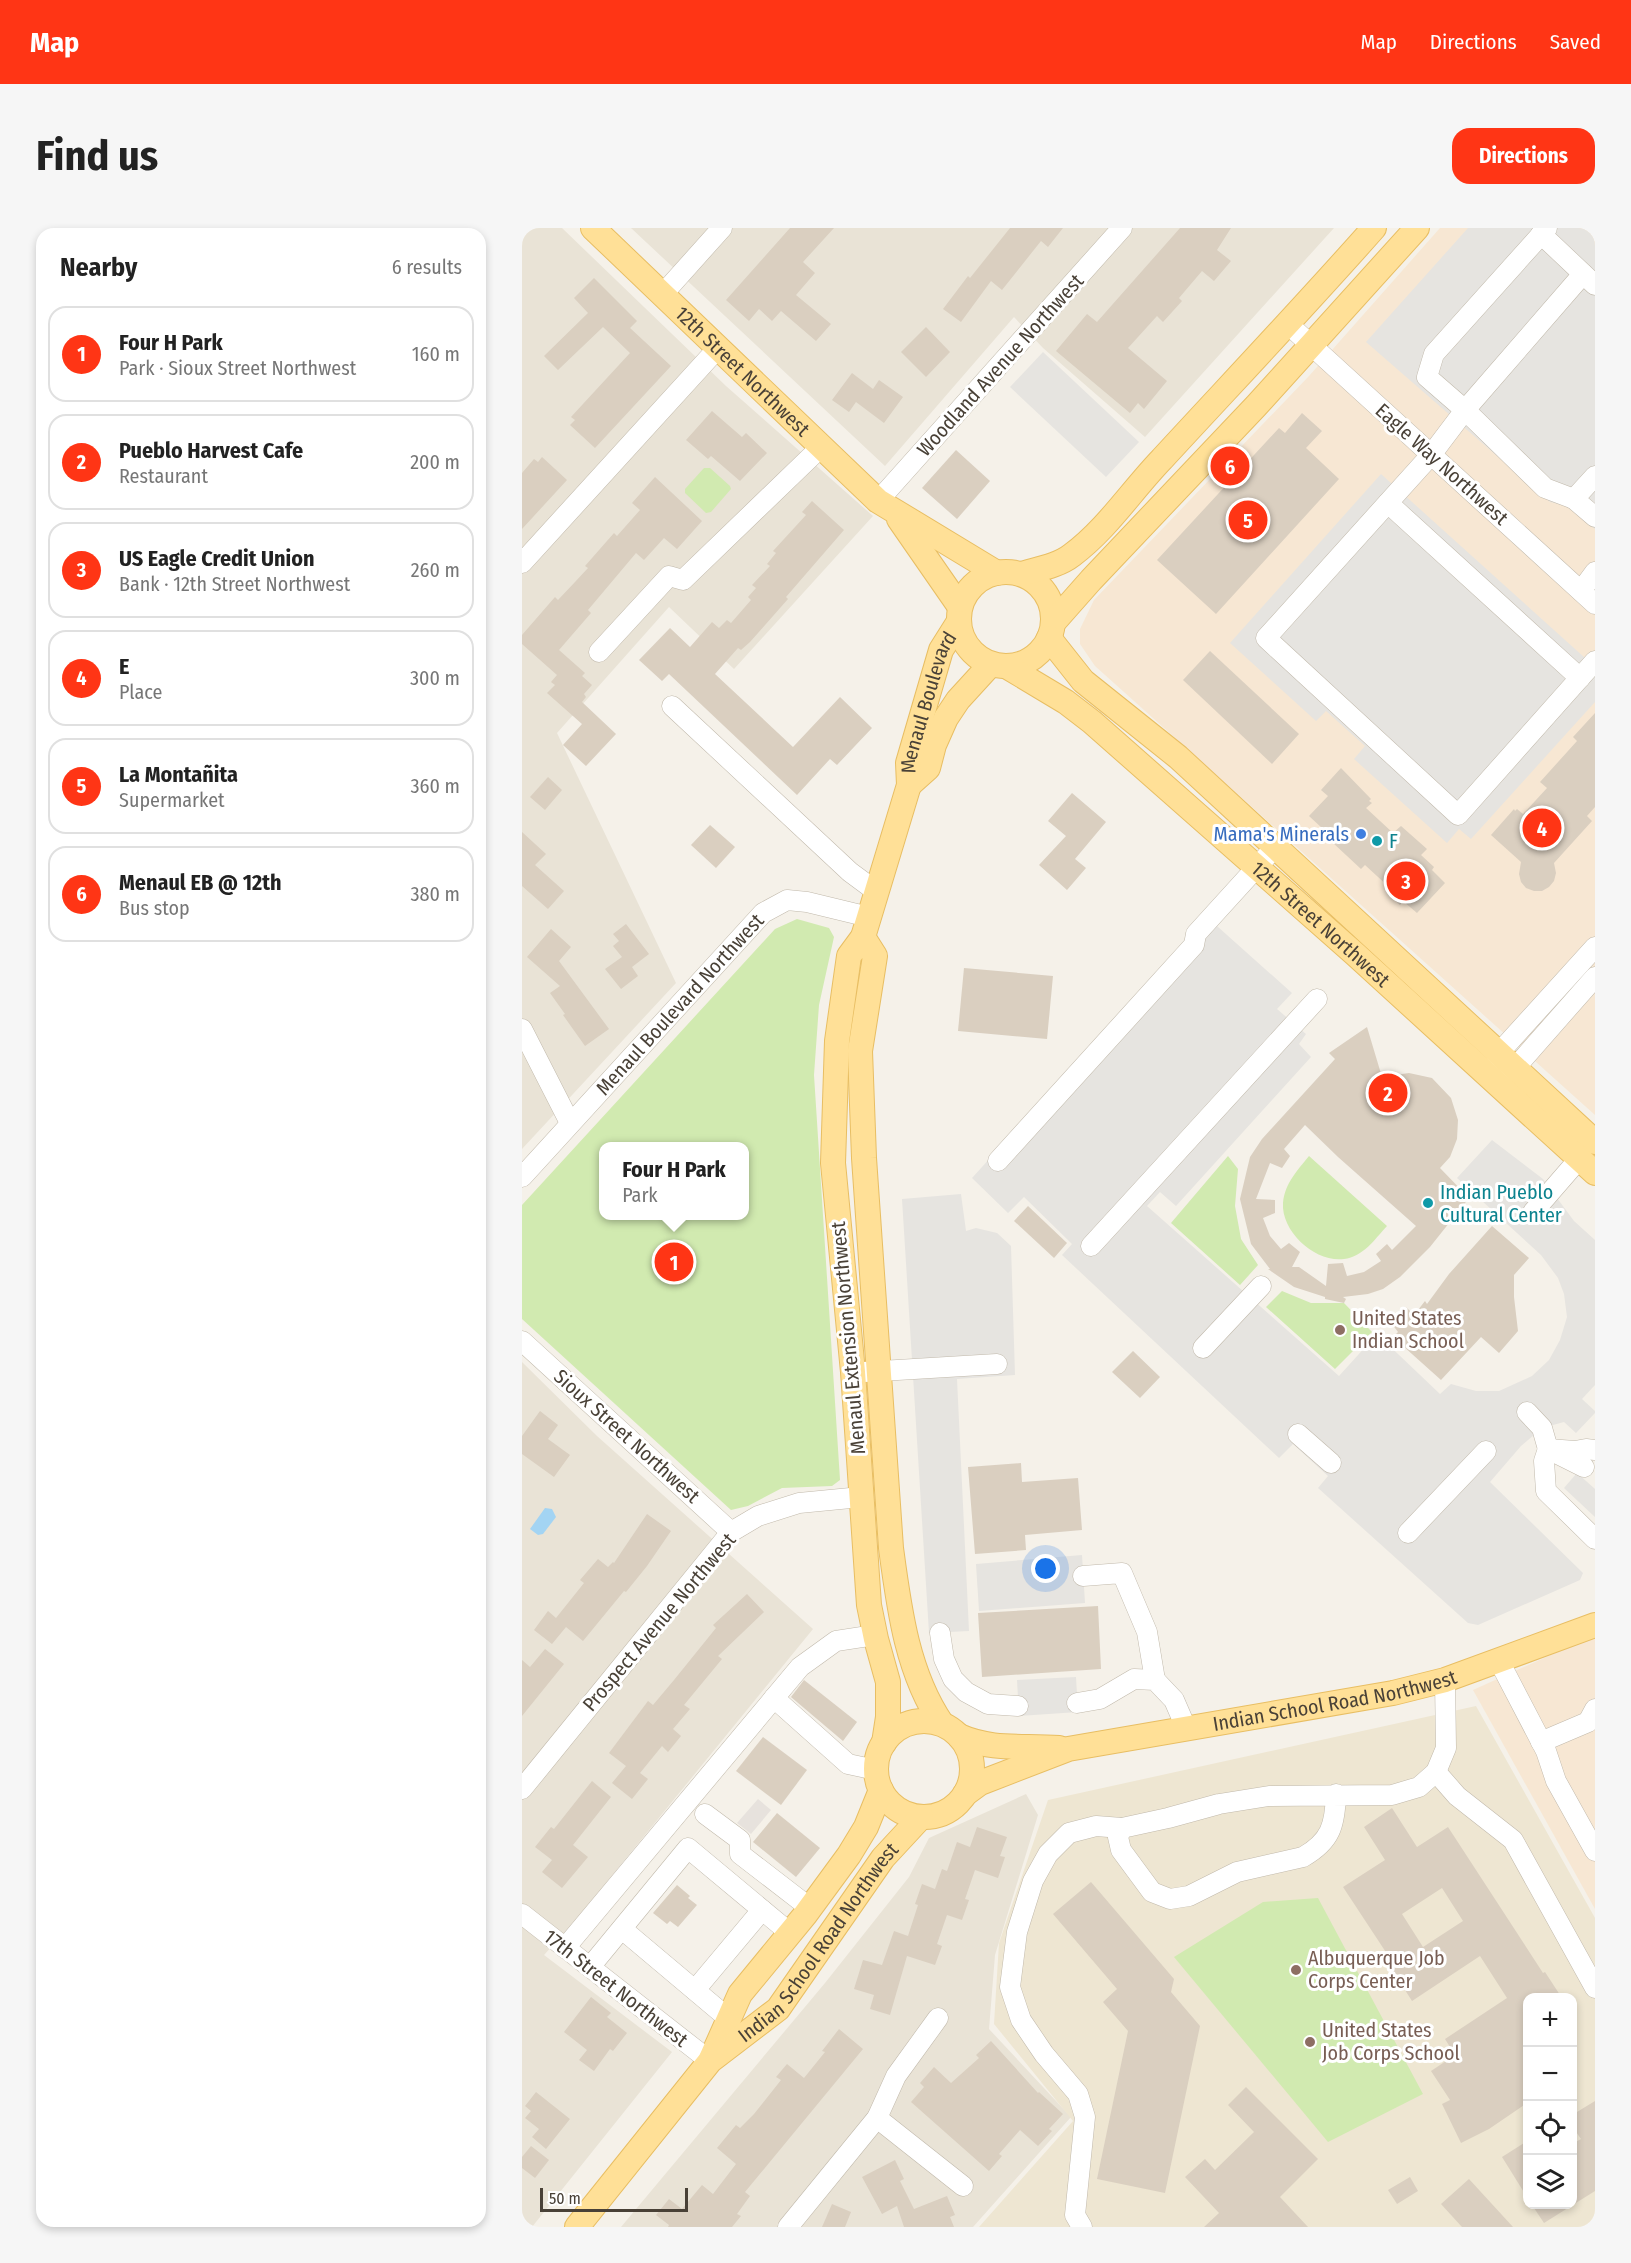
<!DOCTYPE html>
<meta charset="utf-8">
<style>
body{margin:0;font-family:"Fira Sans Condensed",sans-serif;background:#f6f6f6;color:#222}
.controls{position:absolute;right:18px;bottom:18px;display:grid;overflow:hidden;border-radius:12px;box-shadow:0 3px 9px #0003}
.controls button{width:54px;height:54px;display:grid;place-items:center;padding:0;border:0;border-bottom:2px solid #e0e0e0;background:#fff;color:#222;font:30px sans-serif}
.scale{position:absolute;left:18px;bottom:15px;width:148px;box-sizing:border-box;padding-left:6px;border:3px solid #494137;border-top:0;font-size:16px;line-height:21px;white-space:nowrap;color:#494137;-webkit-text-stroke:4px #fff;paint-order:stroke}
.you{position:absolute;left:524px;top:1341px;width:21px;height:21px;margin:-15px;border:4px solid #fff;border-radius:50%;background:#1a73e8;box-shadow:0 0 0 9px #1a73e833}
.badge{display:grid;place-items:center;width:39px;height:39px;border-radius:50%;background:#ff3515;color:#fff;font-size:20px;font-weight:700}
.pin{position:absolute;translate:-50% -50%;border:3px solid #fff;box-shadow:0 2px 6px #0006}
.popup{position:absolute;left:77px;top:914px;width:150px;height:78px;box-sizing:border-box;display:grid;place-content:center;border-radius:12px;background:#fff;filter:drop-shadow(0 2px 4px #0005);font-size:20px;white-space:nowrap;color:#767676}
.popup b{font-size:22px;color:#222}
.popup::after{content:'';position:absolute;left:50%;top:100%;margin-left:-12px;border:12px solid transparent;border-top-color:#fff}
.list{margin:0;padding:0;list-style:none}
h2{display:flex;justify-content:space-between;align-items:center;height:78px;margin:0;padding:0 24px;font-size:26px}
h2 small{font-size:20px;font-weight:400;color:#767676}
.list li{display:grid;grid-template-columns:39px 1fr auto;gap:18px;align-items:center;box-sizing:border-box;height:96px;margin:0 12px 12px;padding:0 12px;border:2px solid #e0e0e0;border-radius:18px}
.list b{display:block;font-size:22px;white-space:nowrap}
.list p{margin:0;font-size:20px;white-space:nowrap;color:#767676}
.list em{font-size:20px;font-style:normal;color:#767676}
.icon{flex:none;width:33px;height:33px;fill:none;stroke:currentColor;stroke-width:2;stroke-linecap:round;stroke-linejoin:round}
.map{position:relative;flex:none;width:1073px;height:1999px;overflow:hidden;border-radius:18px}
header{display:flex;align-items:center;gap:36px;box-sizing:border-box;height:84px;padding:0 30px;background:#ff3515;color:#fff}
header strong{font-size:28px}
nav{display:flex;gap:33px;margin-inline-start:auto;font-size:21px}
.intro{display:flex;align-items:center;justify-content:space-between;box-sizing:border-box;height:144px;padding:0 36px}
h1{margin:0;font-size:42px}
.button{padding:15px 27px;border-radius:18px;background:#ff3515;color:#fff;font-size:21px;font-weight:700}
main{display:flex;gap:36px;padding:0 36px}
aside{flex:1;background:#fff;border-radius:18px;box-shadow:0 3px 9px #0003}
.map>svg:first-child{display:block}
</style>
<header>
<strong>Map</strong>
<nav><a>Map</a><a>Directions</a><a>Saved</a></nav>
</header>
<div class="intro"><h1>Find us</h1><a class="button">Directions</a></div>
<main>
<aside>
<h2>Nearby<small>6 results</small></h2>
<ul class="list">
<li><span class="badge">1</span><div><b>Four H Park</b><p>Park · Sioux Street Northwest</p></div><em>160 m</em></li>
<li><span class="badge">2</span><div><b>Pueblo Harvest Cafe</b><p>Restaurant</p></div><em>200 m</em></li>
<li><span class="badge">3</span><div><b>US Eagle Credit Union</b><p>Bank · 12th Street Northwest</p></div><em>260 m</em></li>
<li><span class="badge">4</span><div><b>E</b><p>Place</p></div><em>300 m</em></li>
<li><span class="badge">5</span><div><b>La Montañita</b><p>Supermarket</p></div><em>360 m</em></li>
<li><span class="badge">6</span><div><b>Menaul EB @ 12th</b><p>Bus stop</p></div><em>380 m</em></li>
</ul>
</aside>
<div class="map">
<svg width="1073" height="1999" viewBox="0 0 1073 1999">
<rect width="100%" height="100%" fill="#f5f1e9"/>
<g fill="#e9e3d6">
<polygon points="0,0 40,0 204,158 351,288 212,441 147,379 35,505 154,755 0,921"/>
<polygon points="109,0 812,0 623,209 521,120 492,89 363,238"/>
<polygon points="0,1134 75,1208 291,1401 52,1694 22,1727 150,1824 10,1999 0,1999"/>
<polygon points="504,1566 516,1587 473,1727 467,1801 549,1889 451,1999 99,1999 303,1755 387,1649 407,1610"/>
</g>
<g fill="#f7e7d3">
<polygon points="918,0 1073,0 1073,887 573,438 558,416 558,401 572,372 787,148"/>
<polygon points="1073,1407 1073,1681 951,1462"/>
</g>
<polygon fill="#e7e2dd" points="236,1571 249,1582 229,1606 215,1595"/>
<path fill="#eee6d2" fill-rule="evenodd" d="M954,1478L1073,1690V1999H457L551,1893L472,1796L477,1715L526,1572ZM1005,1770H1050V1976H1005Z"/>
<g fill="#d1eab0" fill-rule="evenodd">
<polygon points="182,240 188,240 208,258 209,261 189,284 184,285 163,265 163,261"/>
<path d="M275,691L307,700L312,709L297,777L292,847L318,1252L310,1258L260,1260L226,1278L209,1282L0,1091V977L253,701ZM82,918H222V988H82Z"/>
<polygon points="706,928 716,941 713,978 719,1011 736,1037 718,1057 649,995"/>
<path d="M787,928L865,998C853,1011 841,1029 822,1031C794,1035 759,1004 761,975C763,955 775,943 787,928Z"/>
<polygon points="760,1063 789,1075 822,1075 850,1104 813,1141 744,1079"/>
<polygon points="796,1670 901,1866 806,1914 652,1729 741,1674"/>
</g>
<g fill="#e6e4e0">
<polygon points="946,0 1073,0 1073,301 1047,278 1028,274 844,114"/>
<polygon points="521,124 617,214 584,249 488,159"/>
<polygon points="859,246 1073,439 1073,474 949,611 937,601 925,615 832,531 843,518 804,483 794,493 708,415"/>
<polygon points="686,690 770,765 755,781 784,806 777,816 789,829 654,978 638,964 625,978 817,1148 855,1106 918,1166 929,1156 954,1163 977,1163 1010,1148 1027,1132 1038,1112 1045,1089 1042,1066 1036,1050 1019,1027 935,950 970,912 1021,951 1052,993 1073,1012 1073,1157 1060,1171 1073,1183 1073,1185 1054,1205 1042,1194 1020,1200 999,1218 968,1254 1061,1345 1058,1352 956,1397 946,1395 796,1260 806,1248 771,1216 757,1230 540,1027 550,1016 502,969 486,985 450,950"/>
<polygon points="439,966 444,1003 454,1000 475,1005 489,1018 493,1147 435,1151 447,1403 407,1405 380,971"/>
<polygon points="1055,1245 1073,1261 1073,1289 1042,1260"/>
<polygon points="560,1327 563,1375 457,1383 454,1336"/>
<polygon points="554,1449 556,1484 497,1488 495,1452"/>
</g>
<polygon fill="#a3d4f3" points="23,1280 30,1281 34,1289 21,1306 16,1307 8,1301"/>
<g fill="#dacfc0" fill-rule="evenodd">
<polygon points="268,0 312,0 281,34 293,45 274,67 309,96 294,113 259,83 250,93 237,81 227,93 204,72"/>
<polygon points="488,0 541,0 526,19 519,13 480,62 469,53 439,94 421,81 446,48 448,50"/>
<polygon points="658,0 709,0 695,22 709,33 692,53 680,43 657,70 660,73 641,94 635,88 606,120 645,153 622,181 616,175 608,185 534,123 565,86 575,94"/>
<polygon points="72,50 115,93 108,100 149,138 73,220 48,197 53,192 49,189 108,125 81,99 36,142 22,128 66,85 52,70"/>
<polygon points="404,99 428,124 404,149 379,124"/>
<polygon points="330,145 351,161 357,152 381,169 362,195 334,174 327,184 310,172"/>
<polygon points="190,183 220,209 224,205 245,225 218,253 189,228 186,231 164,212"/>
<polygon points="780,185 800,203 784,220 817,251 694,386 635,332 757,200 763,205"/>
<polygon points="434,222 468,253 435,291 400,260"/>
<polygon points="20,229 45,252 0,301 0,245 12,231 16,234"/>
<polygon points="133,249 180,293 155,321 142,310 122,332 114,325 66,382 69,385 37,422 63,445 60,448 70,457 62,466 64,469 60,474 94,506 64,538 41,517 60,496 25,465 33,457 29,454 35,447 0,416 0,407 33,369 36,372 53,354 66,340 63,338 92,305 95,308 118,282 110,275"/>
<polygon points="290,273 322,302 264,369 266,371 228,414 219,422 216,420 193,446 271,519 318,469 350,500 315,537 308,531 275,567 147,446 140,453 117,432 148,400 168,419 190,394 197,400 205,392 209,395 229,372 226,369 234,360 230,357 248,338 245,336 254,325 251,323 284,287 280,284"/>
<polygon points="688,423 777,506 750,536 661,452"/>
<polygon points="1073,485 1073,579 1065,588 1070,593 1032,635 1034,645 1032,653 1027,659 1020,663 1012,663 1004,660 999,654 997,646 999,634 969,607 992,581 993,583 995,581 1001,586 1025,560 1018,554 1055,513 1051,509"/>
<polygon points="819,540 849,571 847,573 850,575 844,580 871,605 879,598 905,621 899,627 912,639 910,642 923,655 895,685 881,673 878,677 864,664 868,660 843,637 839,641 810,614 813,612 787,588 806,568 799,562"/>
<polygon points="26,549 40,562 23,582 8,569"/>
<polygon points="550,565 584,594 553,631 564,640 545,662 517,637 544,608 526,593"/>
<polygon points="188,597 213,619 194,640 169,617"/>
<polygon points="0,604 24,626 13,637 42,663 26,681 0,658"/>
<polygon points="104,696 127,726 110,739 116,748 99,761 83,741 100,729 91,718 97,713 91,706"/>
<polygon points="29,701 49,719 37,733 87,801 63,818 41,787 43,786 28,765 38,758 5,729"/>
<polygon points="442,740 531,748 525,811 436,803"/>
<path d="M845,799L860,849L887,845L910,850L929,870L936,892L935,911L928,929L918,940L947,970L908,1019L878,1049L861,1061L846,1066L821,1069L824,1071L822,1075L803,1071V1069L772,1059L746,1041H748L729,1016L718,971L728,929L740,911L813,831L807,825ZM783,897L816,929L894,998L870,1022L865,1016L854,1026L859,1033L842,1044L825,1048L821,1035L806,1036L804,1058L777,1039H770L778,1024L767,1015L759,1021L748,1008L741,990L753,985V972L734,971L748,935L760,940L768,928L762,921Z"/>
<polygon points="506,978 545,1015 532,1030 492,993"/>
<polygon points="970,998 1007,1030 992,1047 992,1069 996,1103 977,1125 959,1109 919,1152 871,1109 876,1104 870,1096 884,1079 892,1087 903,1073 905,1076 927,1046"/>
<polygon points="611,1123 638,1149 618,1170 590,1144"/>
<polygon points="18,1183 36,1197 26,1211 48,1227 32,1249 0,1226 0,1208"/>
<polygon points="499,1235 500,1254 556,1250 560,1302 503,1307 504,1322 453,1326 446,1239"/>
<polygon points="125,1286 149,1303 125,1338 104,1364 102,1363 61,1413 44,1399 30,1416 12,1402 26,1383 34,1390 62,1355 58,1352 76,1331 86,1339 91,1334 92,1335"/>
<polygon points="225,1366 242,1384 196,1428 200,1431 162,1477 168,1481 151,1501 159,1508 146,1524 140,1518 118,1545 126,1551 110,1571 90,1555 104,1538 87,1525 126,1473 131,1477 152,1452 194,1400 191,1397"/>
<polygon points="576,1378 579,1441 460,1449 456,1385"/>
<polygon points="23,1421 42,1436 0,1488 0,1432 8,1439"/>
<polygon points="282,1452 335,1494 321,1513 269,1469"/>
<polygon points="241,1509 285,1542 259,1577 214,1543"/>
<polygon points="70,1553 89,1569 51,1617 66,1629 40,1660 20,1644 30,1632 13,1619 29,1599 32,1601"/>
<path d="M870,1580L895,1619L926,1599L1021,1745L1023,1744L1040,1770H1005V1875L967,1901L939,1915L920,1876L928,1872L909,1843L933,1827L923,1811L985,1770L958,1728L890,1773L869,1740L873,1738L821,1659L863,1632L842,1599ZM920,1660L941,1693L901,1719L880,1686Z"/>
<polygon points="255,1585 298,1620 274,1649 231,1614"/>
<polygon points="455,1599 485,1609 478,1628 483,1629 476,1650 453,1642 443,1671 447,1672 440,1692 425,1687 415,1716 420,1718 413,1737 385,1728 368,1787 348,1781 352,1767 332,1761 341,1732 360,1737 372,1703 386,1708 396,1677 393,1676 400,1656 413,1661 420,1641 425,1643 435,1614 448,1619"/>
<polygon points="569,1654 652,1751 649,1764 678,1798 643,1965 575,1951 606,1803 581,1774 595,1761 531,1686"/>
<polygon points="155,1657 168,1668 166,1670 175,1677 156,1699 148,1693 145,1696 131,1685"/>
<polygon points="69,1769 89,1785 85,1789 105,1805 91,1823 88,1821 72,1843 57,1832 65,1822 42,1804"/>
<polygon points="317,1801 341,1821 223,1964 228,1968 215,1986 219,1988 210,1999 146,1999 147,1997 134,1987 147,1971 160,1981 180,1957 191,1966 214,1936 195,1920 214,1897 218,1900 232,1886 259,1852 254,1849 265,1836 282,1850 303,1824 300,1823"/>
<polygon points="469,1813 516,1865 517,1864 541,1886 527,1901 530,1903 516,1918 498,1902 477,1926 480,1928 467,1943 389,1874 402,1859 398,1855 412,1839 429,1855 457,1830 454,1827"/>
<polygon points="724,1859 796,1931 758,1969 786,1999 682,1999 697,1985 663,1949 683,1931 693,1942 732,1904 706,1877"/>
<polygon points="14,1864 48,1891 24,1921 10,1909 17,1901 3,1890 9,1883 3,1878"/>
<polygon points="1073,1873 1073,1963 1022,1995 1010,1977 1050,1977 1050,1916 1059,1911 1050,1898 1050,1887"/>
<polygon points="1005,1913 1005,1969 980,1929"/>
<polygon points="9,1918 27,1932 13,1950 0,1940 0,1929"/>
<polygon points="373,1932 382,1951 378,1953 392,1981 425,1968 433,1987 428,1989 432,1999 382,1999 375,1978 360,1986 340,1949"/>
<polygon points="888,1949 896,1963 875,1976 866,1962"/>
<polygon points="947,1951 991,1999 940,1999 919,1976"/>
<polygon points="310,1976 329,1984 323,1999 300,1999"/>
</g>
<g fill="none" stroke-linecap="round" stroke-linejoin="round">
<defs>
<g id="minor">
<polyline points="1025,0 912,126 905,149 943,182 1023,260 1052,271"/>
<polyline points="1019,6 1073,57"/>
<polyline points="1061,46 943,182 909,227 744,410 936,587 1073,433"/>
<polyline points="140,67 200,0"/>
<polyline points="767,97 1073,376"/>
<polyline points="1073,248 1052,271 1073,289"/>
<polyline points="356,273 600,0"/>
<polyline points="866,275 1058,450"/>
<polyline points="0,335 196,120"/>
<polyline points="1059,363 1073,344"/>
<polyline points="77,424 147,348 161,352 299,219"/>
<polyline points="150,478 328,644 355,664"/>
<polyline points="0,801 48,895"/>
<polyline points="974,838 976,826 1073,719"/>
<polyline points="981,847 993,840 1073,749"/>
<polyline points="476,933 672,717 674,706 754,618"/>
<path id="s1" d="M0,949L241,685L265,672L285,674L347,689"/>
<polyline points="1011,984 1057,931"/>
<polyline points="569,1018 795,771"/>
<polyline points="0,1113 209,1304"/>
<polyline points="681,1120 739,1058"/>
<polyline points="342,1144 475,1136"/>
<polyline points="1005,1184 1020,1200 1026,1221 1062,1239"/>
<polyline points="776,1206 809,1235"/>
<polyline points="1073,1222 1064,1221 1053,1223 1026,1221 1022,1233 1024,1263 1073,1311"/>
<polyline points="886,1305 964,1223"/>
<polyline points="561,1348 600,1345 625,1404 633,1452"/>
<polyline points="418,1405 422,1431 431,1451 444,1464 466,1476 496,1478"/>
<polyline points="977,1433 1024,1523 1034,1553 1073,1623"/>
<polyline points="252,1470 326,1536 354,1542"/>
<polyline points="555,1475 578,1471 612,1451 633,1452 652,1472 665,1502"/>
<polyline points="1019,1514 1066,1494 1073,1481"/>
<polyline points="914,1544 935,1568 991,1612 1073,1760"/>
<polyline points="0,1561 209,1304 236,1288 277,1275 339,1269"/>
<path d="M814,1566C813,1597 809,1613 781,1629L715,1644L667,1668L648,1671L630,1664L599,1622L596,1609L600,1600L646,1590L697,1576L747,1568L870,1567L897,1559L914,1544L924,1520L923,1452"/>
<polyline points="183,1586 218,1612 218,1626 288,1680"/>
<polyline points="0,1686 188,1833"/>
<polyline points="100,1701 207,1791"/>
<polyline points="43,1720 278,1439 314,1413 353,1407"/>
<polyline points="68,1739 166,1620 268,1705"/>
<polyline points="173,1762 240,1682"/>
<polyline points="355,1890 441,1958"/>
<polyline points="266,1999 355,1890 374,1848 416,1790"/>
<polyline points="560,1999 553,1987 563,1889 556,1866 522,1826 499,1792 488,1759 495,1704 511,1653 526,1626 547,1605 574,1598 600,1600"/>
</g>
<g id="major">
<path id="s2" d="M71,0L356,273L475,345"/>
<polyline points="377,291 438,379"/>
<circle cx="484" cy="391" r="47"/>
<path d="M499,346C516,341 536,338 550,327C585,301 610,262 640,231C711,154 783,78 852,0"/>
<polyline points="531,395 569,352 734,178 895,0"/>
<polyline points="527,410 561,453 656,529 1073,914"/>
<path id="s3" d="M484,438L544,474L570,494L833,726L1073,945"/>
<polyline points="387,557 406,540 412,517 424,490 436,472 468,437"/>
<path d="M341,709L353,728L338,823L342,930L369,1320C377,1380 385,1445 420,1496"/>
<circle cx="402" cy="1541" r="48"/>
<path d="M437,1508C471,1523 502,1517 537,1520"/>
<path id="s4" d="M362,1515L366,1489V1454L354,1411L347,1377L331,1144L311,935L315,813L327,728L341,709L387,557L386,535L419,422L436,395"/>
<path id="s5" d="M443,1566L458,1555L546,1521L871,1465L923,1452L1073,1397"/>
<polyline points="189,1831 218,1766 283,1687 327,1627 344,1599 359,1562"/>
<path id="s6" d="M55,1999L188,1833L256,1781L361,1630L399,1589"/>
</g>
</defs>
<use href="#minor" stroke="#c1b9ab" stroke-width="21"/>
<use href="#major" stroke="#e8be63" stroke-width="26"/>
<use href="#minor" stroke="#fff" stroke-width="20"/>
<use href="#major" stroke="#ffe097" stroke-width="24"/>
</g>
<circle fill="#3f7fe0" stroke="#fff" stroke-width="2" cx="839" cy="606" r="6"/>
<g fill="#0f9aa8" stroke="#fff" stroke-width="2">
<circle cx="855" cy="613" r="6"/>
<circle cx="906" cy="975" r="6"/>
</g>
<g fill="#8d6e63" stroke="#fff" stroke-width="2">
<circle cx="818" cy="1102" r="6"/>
<circle cx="774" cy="1742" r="6"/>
<circle cx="788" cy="1814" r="6"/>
</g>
<g text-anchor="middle" stroke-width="6" stroke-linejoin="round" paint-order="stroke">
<g font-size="20" fill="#494137" stroke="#fff">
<text transform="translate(478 137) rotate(-48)" y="7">Woodland Avenue Northwest</text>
<text dy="7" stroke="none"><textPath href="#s2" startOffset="207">12th Street Northwest</textPath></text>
<text transform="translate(920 236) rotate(42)" y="7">Eagle Way Northwest</text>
<text dy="7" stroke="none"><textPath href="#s4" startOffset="1060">Menaul Boulevard</textPath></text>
<text dy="7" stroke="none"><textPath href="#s3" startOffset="408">12th Street Northwest</textPath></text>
<text dy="7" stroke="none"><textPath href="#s1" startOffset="234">Menaul Boulevard Northwest</textPath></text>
<text transform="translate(326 1110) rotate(-95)" y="7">Menaul Extension Northwest</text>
<text transform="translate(105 1208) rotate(42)" y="7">Sioux Street Northwest</text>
<text transform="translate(137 1394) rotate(-50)" y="7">Prospect Avenue Northwest</text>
<text dy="7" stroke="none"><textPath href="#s5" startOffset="384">Indian School Road Northwest</textPath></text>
<text dy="7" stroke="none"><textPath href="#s6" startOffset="375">Indian School Road Northwest</textPath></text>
<text transform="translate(94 1760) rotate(38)" y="7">17th Street Northwest</text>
</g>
<g font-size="20" fill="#366cbe" stroke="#fff" text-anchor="end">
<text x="827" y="613">Mama's Minerals</text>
</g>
<g font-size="20" fill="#0d838f" stroke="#fff" text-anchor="start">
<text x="867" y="620">F</text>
<text x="918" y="971">Indian Pueblo<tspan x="918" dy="23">Cultural Center</tspan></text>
</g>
<g font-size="20" fill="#785e54" stroke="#fff" text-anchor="start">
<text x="830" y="1097">United States<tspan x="830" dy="23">Indian School</tspan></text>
<text x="786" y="1737">Albuquerque Job<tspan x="786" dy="23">Corps Center</tspan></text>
<text x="800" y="1809">United States<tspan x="800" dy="23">Job Corps School</tspan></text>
</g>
</g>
</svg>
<div class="controls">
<button>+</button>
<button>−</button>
<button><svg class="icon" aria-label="locate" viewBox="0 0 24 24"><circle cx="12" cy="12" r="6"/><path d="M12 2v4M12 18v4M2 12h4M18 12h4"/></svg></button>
<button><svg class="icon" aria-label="layers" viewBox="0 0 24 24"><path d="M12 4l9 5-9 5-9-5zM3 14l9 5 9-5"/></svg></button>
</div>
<div class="scale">50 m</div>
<div class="you"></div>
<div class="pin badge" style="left:152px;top:1034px">1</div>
<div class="popup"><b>Four H Park</b>Park</div>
<div class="pin badge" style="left:866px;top:865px">2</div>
<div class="pin badge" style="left:884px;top:653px">3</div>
<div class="pin badge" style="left:1020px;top:600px">4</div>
<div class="pin badge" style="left:726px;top:292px">5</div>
<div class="pin badge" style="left:708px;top:238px">6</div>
</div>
</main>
